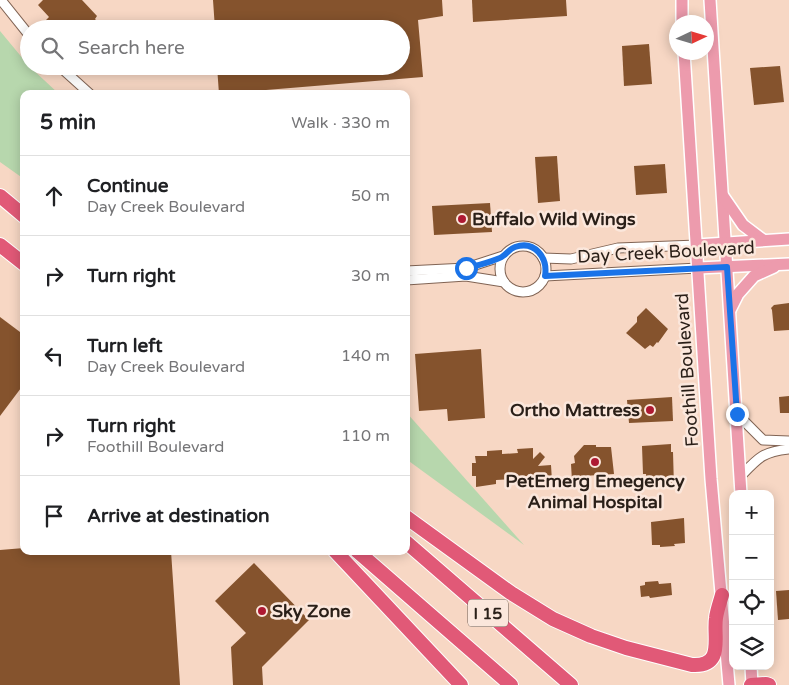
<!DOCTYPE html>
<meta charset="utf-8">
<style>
body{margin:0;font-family:"Varela Round",sans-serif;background:#f2f2f2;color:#202124}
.controls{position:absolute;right:15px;bottom:15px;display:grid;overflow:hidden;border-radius:10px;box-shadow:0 2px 12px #0003}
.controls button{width:45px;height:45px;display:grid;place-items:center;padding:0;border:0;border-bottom:1px solid #e0e0e0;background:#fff;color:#202124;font:25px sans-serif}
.compass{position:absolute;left:669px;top:15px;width:45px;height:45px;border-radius:50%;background:#fff;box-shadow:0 2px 12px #0003;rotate:86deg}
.stop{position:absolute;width:15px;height:15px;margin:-11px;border:4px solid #1a73e8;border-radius:50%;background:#fff}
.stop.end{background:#1a73e8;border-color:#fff;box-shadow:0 1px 5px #0008}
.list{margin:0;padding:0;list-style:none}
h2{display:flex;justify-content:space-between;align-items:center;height:65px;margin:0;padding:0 20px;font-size:21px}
h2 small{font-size:16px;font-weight:400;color:#757577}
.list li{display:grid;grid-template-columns:32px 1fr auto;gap:15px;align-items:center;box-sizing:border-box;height:80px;padding:0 20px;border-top:1px solid #e0e0e0}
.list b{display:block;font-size:19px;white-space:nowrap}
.list p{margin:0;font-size:16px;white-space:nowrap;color:#757577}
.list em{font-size:16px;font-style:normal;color:#757577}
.icon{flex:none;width:28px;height:28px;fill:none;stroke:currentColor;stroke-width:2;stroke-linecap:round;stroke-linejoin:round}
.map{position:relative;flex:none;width:789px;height:685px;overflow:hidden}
.search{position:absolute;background:#fff;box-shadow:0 2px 12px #0003;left:20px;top:20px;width:390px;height:55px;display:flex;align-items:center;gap:12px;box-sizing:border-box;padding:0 18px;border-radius:28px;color:#757577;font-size:19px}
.panel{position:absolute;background:#fff;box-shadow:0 2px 12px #0003;left:20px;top:90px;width:390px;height:465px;border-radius:10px}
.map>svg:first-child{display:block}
</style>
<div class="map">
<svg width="789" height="685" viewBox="0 0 789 685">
<rect width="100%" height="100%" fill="#f7d7c4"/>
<g fill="#b7d7ad">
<polygon points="0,31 29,66 59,94 24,94 24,179 0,162"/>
<polygon points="406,412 524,545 406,459"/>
</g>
<g fill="#85532d">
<polygon points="43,0 82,0 97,16 95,19 104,29 54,29 46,20 49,17 38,5"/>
<polygon points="213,0 442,0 443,16 418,20 423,77 219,94 217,66 401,66 401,29 215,29"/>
<polygon points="472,0 566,0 567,16 473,22"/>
<polygon points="649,44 652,84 624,86 622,46"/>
<polygon points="780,66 784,102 754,105 750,68"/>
<polygon points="557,156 560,201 538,203 535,157"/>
<polygon points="665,164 667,193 636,195 634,166"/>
<polygon points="490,203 492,232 434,235 432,206"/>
<polygon points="789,303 789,330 774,331 772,310 771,308 774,305"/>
<polygon points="646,308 668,329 658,343 657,342 653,347 650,345 645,349 626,333 637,322 637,317"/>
<polygon points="0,317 24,335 24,384 0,416"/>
<polygon points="481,349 485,418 448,421 447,409 419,411 415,354"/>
<polygon points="789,396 789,413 780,413 779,397"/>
<polygon points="672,397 673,421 629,423 627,400"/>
<polygon points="671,444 671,452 673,452 674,487 663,488 663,483 647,484 646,474 643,474 642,446"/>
<polygon points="584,445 596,445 596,447 611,447 614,474 583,476 583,480 572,481 571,464 575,463 574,456"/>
<polygon points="533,448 533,459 540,452 545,457 538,466 551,465 552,481 541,481 541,479 537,478 496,480 496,484 476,487 476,476 472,476 472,463 476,463 475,456 487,456 487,451 502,450 502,454 518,453 517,449"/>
<polygon points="684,518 685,543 674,544 675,546 660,547 660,545 652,545 651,522"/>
<polygon points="24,548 24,551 171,551 180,685 0,685 0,550"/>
<polygon points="254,563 309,620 262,667 263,685 233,685 231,647 246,633 215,601"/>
<polygon points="658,581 659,584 671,583 672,595 650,598 649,596 641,597 640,586 645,585 645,582"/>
<polygon points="789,590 789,619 778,620 776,591"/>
</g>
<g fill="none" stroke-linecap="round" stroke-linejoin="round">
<defs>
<g id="minor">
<polyline points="1,0 29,35"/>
<polyline points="59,66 90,94"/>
<circle cx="523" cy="269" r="23"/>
<polyline points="543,258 571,259 618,248 697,245"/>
<polyline points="406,271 466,268 503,256"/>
<polyline points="545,276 698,268"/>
<polyline points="406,280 466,276 504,282"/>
<polyline points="737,414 763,440 789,441"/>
<path d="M740,477C758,458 762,452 789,449"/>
</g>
<g id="major">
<polyline points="682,0 682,22"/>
<polyline points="710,0 741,494"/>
<polyline points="684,52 711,479 729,685"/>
<polyline points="723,196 743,225 763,240"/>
<polyline points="697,245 789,239"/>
<polyline points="698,268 789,264"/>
<polyline points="730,310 738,294 754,276 774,267"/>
<polyline points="751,666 752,685"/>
</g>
<g id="highway">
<polyline points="0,196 24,216"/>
<polyline points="0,245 24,264"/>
<path d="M406,517L511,593L553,619L591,636L626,648L692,665C725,667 713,637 716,618C717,610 720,602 722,595"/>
<polyline points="406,542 571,685"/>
<polyline points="335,551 461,685"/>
<polyline points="357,551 511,685"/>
<polyline points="751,685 766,684 769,685"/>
</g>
</defs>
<use href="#minor" stroke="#816454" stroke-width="11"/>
<use href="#major" stroke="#fff" stroke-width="14"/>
<use href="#highway" stroke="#fff" stroke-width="16"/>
<use href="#minor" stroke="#fff" stroke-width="9"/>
<use href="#major" stroke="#ed9bad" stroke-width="11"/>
<use href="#highway" stroke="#e15977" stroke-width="14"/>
</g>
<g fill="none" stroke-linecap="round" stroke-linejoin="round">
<path stroke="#1a73e8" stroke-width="6" d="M466,268C472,267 499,260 503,256C508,253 509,249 515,247C535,240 548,258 545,276L727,267L737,414"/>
</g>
<g fill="#ae1932" stroke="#fbe7dc" stroke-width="2">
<circle cx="462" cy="219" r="5"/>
<circle cx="650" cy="410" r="5"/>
<circle cx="595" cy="462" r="5"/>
<circle cx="262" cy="611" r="5"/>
</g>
<g text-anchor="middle" stroke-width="5" stroke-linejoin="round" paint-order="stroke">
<rect fill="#fbe7dc" stroke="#695b53" stroke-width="1" x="468" y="599.5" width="40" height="27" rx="4"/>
<g font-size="16" font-weight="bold" fill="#2a1f18">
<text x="488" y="619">I 15</text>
</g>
<g font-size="18" font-weight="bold" fill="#2a1f18" stroke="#fbe7dc" text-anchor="start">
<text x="472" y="225">Buffalo Wild Wings</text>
<text x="640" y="416" text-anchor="end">Ortho Mattress</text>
<text x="595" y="487" text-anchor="middle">PetEmerg Emegency<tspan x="595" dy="21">Animal Hospital</tspan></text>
<text x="272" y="617">Sky Zone</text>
</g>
<g font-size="18" fill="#2a1f18" stroke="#fbe7dc">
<text transform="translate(666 252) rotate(-3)" y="6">Day Creek Boulevard</text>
<text transform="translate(687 370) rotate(-94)" y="6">Foothill Boulevard</text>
</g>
</g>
</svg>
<div class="controls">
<button>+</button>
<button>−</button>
<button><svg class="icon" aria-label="locate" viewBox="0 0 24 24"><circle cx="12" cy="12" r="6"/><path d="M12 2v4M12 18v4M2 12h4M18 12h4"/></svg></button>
<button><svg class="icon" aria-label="layers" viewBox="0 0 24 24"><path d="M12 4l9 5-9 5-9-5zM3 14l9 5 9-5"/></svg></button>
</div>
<svg class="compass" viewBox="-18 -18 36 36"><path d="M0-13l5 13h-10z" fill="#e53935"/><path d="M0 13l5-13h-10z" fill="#757577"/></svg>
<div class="stop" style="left:466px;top:268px"></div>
<div class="stop end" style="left:737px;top:414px"></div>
<div class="search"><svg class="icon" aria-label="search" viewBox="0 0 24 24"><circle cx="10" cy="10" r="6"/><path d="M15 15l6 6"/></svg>Search here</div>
<section class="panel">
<h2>5 min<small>Walk · 330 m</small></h2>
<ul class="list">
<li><svg class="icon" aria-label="ahead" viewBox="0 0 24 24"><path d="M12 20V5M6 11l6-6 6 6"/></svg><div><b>Continue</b><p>Day Creek Boulevard</p></div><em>50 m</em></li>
<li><svg class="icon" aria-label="right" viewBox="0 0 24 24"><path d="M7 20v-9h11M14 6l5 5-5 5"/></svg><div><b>Turn right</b></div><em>30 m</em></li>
<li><svg class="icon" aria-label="left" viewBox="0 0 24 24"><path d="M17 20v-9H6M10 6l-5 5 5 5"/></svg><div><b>Turn left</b><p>Day Creek Boulevard</p></div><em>140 m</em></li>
<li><svg class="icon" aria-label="right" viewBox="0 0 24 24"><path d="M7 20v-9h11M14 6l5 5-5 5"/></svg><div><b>Turn right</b><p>Foothill Boulevard</p></div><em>110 m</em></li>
<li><svg class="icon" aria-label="arrive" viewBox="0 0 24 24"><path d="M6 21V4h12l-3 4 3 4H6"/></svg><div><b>Arrive at destination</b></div></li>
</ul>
</section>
</div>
